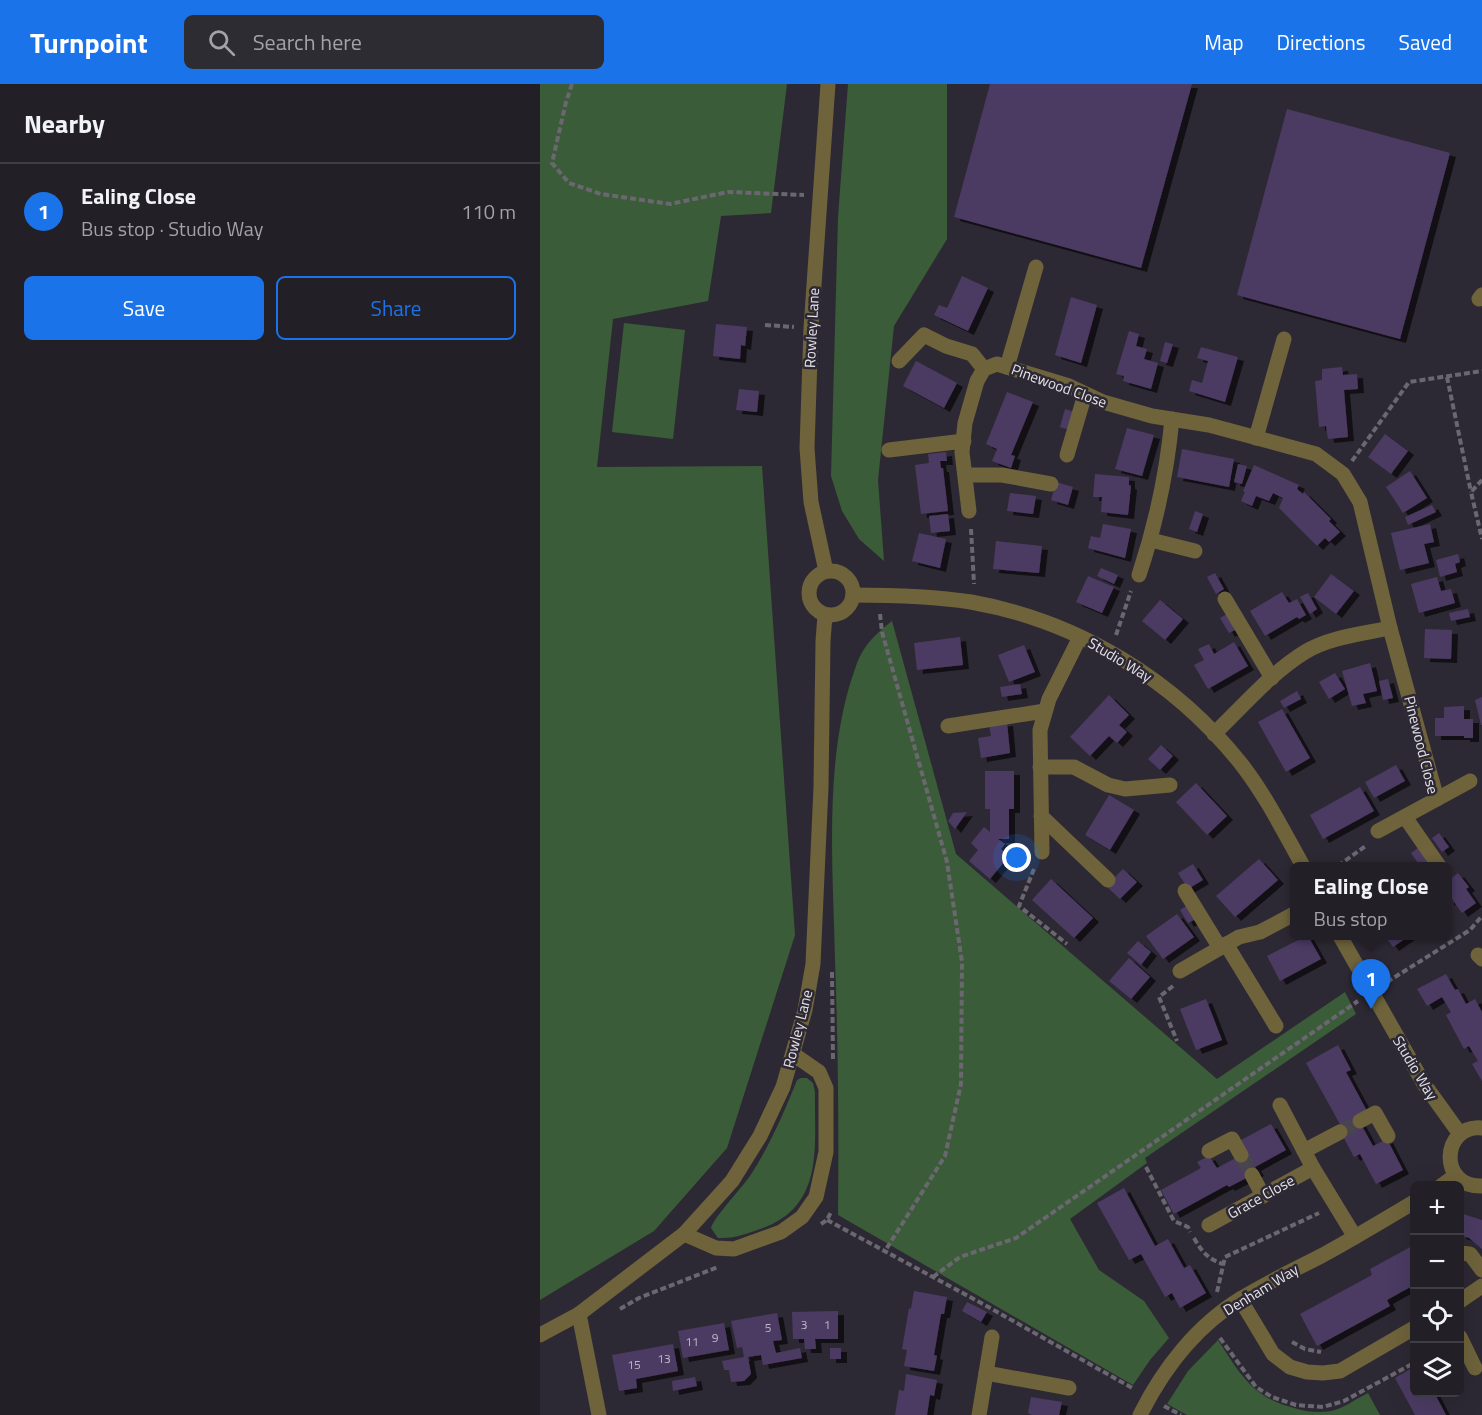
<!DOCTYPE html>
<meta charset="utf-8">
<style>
body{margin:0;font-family:"Titillium Web",sans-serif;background:#2e2c33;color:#f1f3f6}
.controls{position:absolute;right:18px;bottom:18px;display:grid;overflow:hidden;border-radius:9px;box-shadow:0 6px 24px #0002}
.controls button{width:54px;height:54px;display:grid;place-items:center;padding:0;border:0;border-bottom:2px solid #3f3d44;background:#221f27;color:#f1f3f6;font:30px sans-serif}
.you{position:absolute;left:477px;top:774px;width:21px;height:21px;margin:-15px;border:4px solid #fff;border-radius:50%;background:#1a73e8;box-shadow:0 0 0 9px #1a73e833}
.badge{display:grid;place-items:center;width:39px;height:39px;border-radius:50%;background:#1a73e8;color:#fff;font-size:20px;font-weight:700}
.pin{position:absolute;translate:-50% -50px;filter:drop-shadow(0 2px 3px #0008)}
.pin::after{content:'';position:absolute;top:32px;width:21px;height:18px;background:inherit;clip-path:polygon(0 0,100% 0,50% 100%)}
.popup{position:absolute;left:750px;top:778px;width:162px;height:78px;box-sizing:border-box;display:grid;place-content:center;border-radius:9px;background:#221f27;filter:drop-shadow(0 2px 4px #0005);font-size:20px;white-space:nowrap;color:#a2a2a7}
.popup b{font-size:22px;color:#f1f3f6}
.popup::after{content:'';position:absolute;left:50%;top:100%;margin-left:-12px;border:12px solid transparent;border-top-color:#221f27}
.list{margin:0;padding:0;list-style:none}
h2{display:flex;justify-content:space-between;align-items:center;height:78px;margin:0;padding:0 24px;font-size:26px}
h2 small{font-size:20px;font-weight:400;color:#a2a2a7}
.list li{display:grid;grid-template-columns:39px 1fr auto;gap:18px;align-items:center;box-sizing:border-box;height:96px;padding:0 24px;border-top:2px solid #3f3d44}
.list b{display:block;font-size:22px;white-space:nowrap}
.list p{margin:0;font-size:20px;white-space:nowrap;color:#a2a2a7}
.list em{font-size:20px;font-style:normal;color:#a2a2a7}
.actions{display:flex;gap:12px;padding:18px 24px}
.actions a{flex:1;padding:14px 0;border:2px solid #1a73e8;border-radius:9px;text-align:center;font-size:21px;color:#1a73e8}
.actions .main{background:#1a73e8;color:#fff}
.icon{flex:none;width:33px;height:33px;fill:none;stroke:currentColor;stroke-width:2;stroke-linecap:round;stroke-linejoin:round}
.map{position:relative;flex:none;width:942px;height:1331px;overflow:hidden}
header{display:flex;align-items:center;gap:36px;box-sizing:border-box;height:84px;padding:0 30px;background:#1a73e8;color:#fff}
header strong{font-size:28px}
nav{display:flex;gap:33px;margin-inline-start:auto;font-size:21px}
.search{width:420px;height:54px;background:#2e2c33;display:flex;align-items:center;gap:15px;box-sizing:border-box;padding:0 21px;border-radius:9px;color:#a2a2a7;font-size:22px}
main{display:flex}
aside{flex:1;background:#221f27}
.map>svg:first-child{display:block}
</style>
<header>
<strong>Turnpoint</strong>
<div class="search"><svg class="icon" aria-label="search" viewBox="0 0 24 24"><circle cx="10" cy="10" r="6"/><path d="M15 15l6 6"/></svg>Search here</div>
<nav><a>Map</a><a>Directions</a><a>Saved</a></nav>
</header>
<main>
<aside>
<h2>Nearby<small></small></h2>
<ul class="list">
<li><span class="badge">1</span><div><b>Ealing Close</b><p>Bus stop · Studio Way</p></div><em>110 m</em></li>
</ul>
<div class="actions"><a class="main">Save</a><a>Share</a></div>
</aside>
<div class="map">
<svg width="942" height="1331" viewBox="0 0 942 1331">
<defs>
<filter id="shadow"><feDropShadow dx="6" dy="4" stdDeviation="0" flood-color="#0009"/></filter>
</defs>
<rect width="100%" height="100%" fill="#2d2934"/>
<g fill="#3b5c38">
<polygon points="0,0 247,0 231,129 181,132 168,217 73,235 57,383 222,382 255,851 187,1064 114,1147 0,1216"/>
<polygon points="308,0 407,0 407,155 354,242 338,396 344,477 319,455 302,427 291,392 298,133"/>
<polygon points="84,239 145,246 133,355 72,348"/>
<path d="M352,537L416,770L677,995L805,908L816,930L605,1074L607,1079L530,1135L559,1186L604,1217L629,1254L610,1276L593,1301L298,1131C299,1045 298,961 295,876C293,781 283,672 316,582C324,560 335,551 352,537Z"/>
<path d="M261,994H267L273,999L275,1008C274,1062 285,1121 223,1144C208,1149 195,1155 178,1154L171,1144C174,1133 201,1105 210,1092C229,1063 244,1029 257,996Z"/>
<path d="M678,1256C700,1290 713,1314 754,1324C766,1328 779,1329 791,1327C803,1325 817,1314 828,1309L840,1331H647L627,1320L648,1287Z"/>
</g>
<g fill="#4c3a63" filter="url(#shadow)">
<polygon points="450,0 652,0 601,184 414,133"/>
<polygon points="747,25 910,69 860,255 697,211"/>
<polygon points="422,192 448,204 428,247 394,231 399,221 407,224"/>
<polygon points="531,213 557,221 541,279 515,271"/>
<polygon points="176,240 207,243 205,262 201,261 200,275 173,272"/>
<polygon points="589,247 599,250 596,262 607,265 604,275 618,279 611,305 583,297 584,292 576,290"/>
<polygon points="625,258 633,260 627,279 620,277"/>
<polygon points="661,263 698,273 685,318 649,307 652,296 662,299 668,277 657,274"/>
<polygon points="376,277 417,299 404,324 363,302"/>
<polygon points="802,283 803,291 817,290 818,305 804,306 808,353 788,355 786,342 779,343 775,297 782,296 782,285"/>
<polygon points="199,305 219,307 217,328 196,326"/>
<polygon points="467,308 493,318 471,371 475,372 471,384 452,377 457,365 446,360"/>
<polygon points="525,325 534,328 529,346 520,343"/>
<polygon points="587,344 614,351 602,392 575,385"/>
<polygon points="845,350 868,367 851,390 828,373"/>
<polygon points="642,365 694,375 689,403 637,393"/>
<polygon points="406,368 407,377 400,377 401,384 403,384 408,427 381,430 375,381 389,379 388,370"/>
<polygon points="698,380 707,382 702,400 694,398"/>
<polygon points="714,381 759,401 757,405 763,410 764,408 791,435 789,437 800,448 789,458 785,454 777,462 739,424 743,414 733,409 729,417 716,412 712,422 701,417 705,408 703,407"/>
<polygon points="870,387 887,414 863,429 846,403"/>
<polygon points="555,390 589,393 589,401 591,402 588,431 561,428 562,413 553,413"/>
<polygon points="516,398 533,403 528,421 511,416"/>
<polygon points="470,409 496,412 493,430 467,427"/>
<polygon points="892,421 896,428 868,441 865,433"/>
<polygon points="655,427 663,430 657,448 649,445"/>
<polygon points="408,430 410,447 391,449 389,432"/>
<polygon points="563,440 591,445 585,474 548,464 551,452 560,454"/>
<polygon points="890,440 894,458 884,460 889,479 860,486 851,449"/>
<polygon points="379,449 406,455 400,484 372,477"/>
<polygon points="456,457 502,462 499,489 453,485"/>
<polygon points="918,470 920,478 915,480 917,488 900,493 896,476"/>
<polygon points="561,484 578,491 574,500 557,492"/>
<polygon points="675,489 684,505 676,510 667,493"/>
<polygon points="791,490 814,507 796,530 774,513"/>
<polygon points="548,492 574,503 562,529 536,518"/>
<polygon points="897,493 901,507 911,505 915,519 879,529 871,500"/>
<polygon points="742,508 749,519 757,515 766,531 759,535 757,533 725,552 710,527"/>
<polygon points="768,509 777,525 770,530 760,513"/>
<polygon points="620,516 643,535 625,556 602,537"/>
<polygon points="928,525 930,533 911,537 909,529"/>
<polygon points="689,529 697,545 689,549 680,534"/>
<polygon points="885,545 912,546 911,575 884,574"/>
<polygon points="420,553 423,581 377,586 374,559"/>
<polygon points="694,558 708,582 668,605 654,581 664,576 658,565 669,560 674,570"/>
<polygon points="484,561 495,588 469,598 458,571"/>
<polygon points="830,579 837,607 823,610 826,619 812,622 802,587"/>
<polygon points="795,589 805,605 789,615 779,598"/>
<polygon points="848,595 853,614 843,616 839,597"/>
<polygon points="480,600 482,610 462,613 460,603"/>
<polygon points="757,607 761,615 744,624 740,617"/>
<polygon points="569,611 589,631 579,641 587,648 577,659 569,652 550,672 530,653"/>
<polygon points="942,613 942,641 941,641 935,616"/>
<polygon points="924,622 924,635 933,635 933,654 924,654 924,652 895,652 895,634 904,634 904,623"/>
<polygon points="742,625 770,674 746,688 718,638"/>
<polygon points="467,638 470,669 441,674 438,654 451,652 449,640"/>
<polygon points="621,661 633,672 620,686 608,675"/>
<polygon points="856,681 865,697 834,714 825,698"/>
<polygon points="445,687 474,687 474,725 469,725 469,755 458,755 465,760 461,765 469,772 450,795 429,777 438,766 431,759 444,743 450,748 450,725 445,725"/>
<polygon points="656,699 687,732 667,751 636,718"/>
<polygon points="820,703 834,727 783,755 770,731"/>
<polygon points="569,711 594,726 570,766 545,751"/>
<polygon points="427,728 415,745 408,737 413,729"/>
<polygon points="899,749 909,763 902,768 892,754"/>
<polygon points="878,764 889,778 883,782 880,782 871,769"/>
<polygon points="719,775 738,796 695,833 676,812"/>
<polygon points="653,780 663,796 648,805 638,789"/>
<polygon points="583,785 597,798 580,815 566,802"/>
<polygon points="918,789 929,803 926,805 936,819 922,829 912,815 908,818 908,797"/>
<polygon points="511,795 553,834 534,854 492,816"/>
<polygon points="648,821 656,835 648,839 640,826"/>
<polygon points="637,830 654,853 623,875 606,852"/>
<polygon points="766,852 768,852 781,875 740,897 727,872"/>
<polygon points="845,852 869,852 853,863"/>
<polygon points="598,857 611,868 601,881 587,869"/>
<polygon points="589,874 610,893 591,915 569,897"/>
<polygon points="906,890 915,906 918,905 926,920 935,915 942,928 942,997 932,980 938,977 929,962 924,965 906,931 911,928 902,913 887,922 877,905"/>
<polygon points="666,915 682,956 656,966 640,925"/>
<polygon points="798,961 811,986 806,988 827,1027 817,1033 833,1062 847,1055 863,1086 836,1100 820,1070 814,1073 798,1043 801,1042 766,979"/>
<polygon points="731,1040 746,1066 715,1083 718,1088 689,1103 687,1101 634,1130 621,1106 661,1084 657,1078 669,1072 677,1084 707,1068 701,1056"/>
<polygon points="584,1104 615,1162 628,1155 644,1184 650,1181 666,1209 640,1224 632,1209 625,1213 601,1170 589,1176 557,1119"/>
<polygon points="920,1129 942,1136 942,1165 929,1154 920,1151"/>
<polygon points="874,1161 874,1201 847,1216 850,1222 777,1262 760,1230 832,1191 830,1185"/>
<polygon points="374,1207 407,1213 404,1230 401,1230 394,1271 397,1272 394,1287 364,1282 367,1266 362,1265 369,1224 371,1225"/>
<polygon points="427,1218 447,1228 441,1238 422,1227"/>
<polygon points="298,1227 298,1255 275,1255 276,1265 265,1265 264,1255 253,1255 252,1228"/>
<polygon points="237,1229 242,1256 233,1257 236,1269 260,1264 262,1274 223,1281 221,1271 208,1273 211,1290 204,1297 191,1298 189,1286 184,1286 182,1277 204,1273 202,1263 197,1264 191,1237"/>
<polygon points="184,1239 189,1266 143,1274 138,1247"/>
<polygon points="133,1260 138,1287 96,1295 97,1304 79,1307 72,1271"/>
<rect x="290" y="1264" width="11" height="11"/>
<polygon points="874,1283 874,1308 894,1308 906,1331 875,1331 855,1294"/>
<polygon points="366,1290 397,1296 394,1312 390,1311 387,1331 355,1331 359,1306 364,1307"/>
<polygon points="155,1293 157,1302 133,1307 132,1297"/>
<polygon points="491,1313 522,1318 519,1331 492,1331 488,1329"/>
</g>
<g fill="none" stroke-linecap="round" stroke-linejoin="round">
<g stroke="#49454f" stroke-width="15" stroke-dasharray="15 8" stroke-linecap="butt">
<polyline points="800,1048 820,1037"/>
<polyline points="701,1071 712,1091"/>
</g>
<g stroke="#6b6771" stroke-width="4" stroke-dasharray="6 3" stroke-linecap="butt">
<polyline points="32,0 26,18 12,79 29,99 61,110 130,120 188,108 264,111"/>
<polyline points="225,241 254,243"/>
<polyline points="907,293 931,408"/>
<polyline points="812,377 869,298 942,287"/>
<polyline points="942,396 931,408 942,455"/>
<polyline points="431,445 434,500"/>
<polyline points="340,530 342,548 407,778 422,878 421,1000 405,1072 345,1167"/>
<polyline points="576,551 591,507"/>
<polyline points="798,782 827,761"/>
<polyline points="494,785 479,822 527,860"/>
<polyline points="292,888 293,977"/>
<polyline points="847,898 930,846 942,832"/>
<polyline points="633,902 619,913 637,957"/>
<polyline points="606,1083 634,1137 648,1143 650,1148"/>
<polyline points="287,1136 443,1220 594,1305"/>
<polyline points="281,1140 287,1136 291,1128"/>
<path d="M654,1154C662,1168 668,1175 683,1180"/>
<polyline points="393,1193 420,1173 476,1154 818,917"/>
<polyline points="677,1208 685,1173 779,1129"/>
<polyline points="80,1225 99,1214 178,1183"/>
<polyline points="680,1254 716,1303 732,1313 756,1321 783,1323 804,1317 874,1279"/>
<polyline points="752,1258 765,1265 781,1268"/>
<polyline points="624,1322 641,1331"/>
</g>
<g stroke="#6e633b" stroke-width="15">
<polyline points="939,215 942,211"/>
<polyline points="359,277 384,251 406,262 432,270 444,285"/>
<polyline points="467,283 496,183"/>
<polyline points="716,354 744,255"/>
<polyline points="349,366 424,357"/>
<polyline points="527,371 545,310"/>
<polyline points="425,391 462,391 511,400"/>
<path d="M429,427L422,368L425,339L437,297L444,285L457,280L529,302L563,318L612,332L669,341L776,370L803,390L820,418L850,544C822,550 790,553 765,568C731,589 703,622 674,650"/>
<polyline points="611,456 655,467"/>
<circle cx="291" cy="509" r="22"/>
<polyline points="286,487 271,418 267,364 271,244 288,0"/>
<path d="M599,491C616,440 627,388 632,335"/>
<path d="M313,511C352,511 392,512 431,518C538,537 635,596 702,681C726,712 744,748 763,782"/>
<polyline points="685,515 732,594"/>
<polyline points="408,642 505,627"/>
<polyline points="500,683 534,683 568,701 585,705 630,701"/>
<polyline points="897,715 930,697"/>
<polyline points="501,732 568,796"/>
<polyline points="865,733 899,782"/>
<polyline points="838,747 897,715 850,544"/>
<polyline points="502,768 500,646 509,615 540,553"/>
<polyline points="645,807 680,864"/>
<polyline points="800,852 884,1000 920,1050"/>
<polyline points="686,860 736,942"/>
<polyline points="938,871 942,875"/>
<polyline points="640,887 699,853 720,848 754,830"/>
<polyline points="740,1021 773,1084"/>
<polyline points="820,1037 835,1029 848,1052"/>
<path d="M942,1044C901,1040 898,1104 942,1102"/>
<polyline points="669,1067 692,1055 701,1071"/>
<polyline points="764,1067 800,1048"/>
<polyline points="712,1091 723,1112"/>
<polyline points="901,1102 916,1091"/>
<polyline points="669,1141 773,1084 815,1153"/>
<polyline points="144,1150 176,1164 194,1165 241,1148 262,1133 276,1113 286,1068 286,1004 279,988 253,970"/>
<polyline points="920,1169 930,1170 942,1186"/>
<polyline points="700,1215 733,1270 750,1283 767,1288 783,1289 800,1287 874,1244"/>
<polyline points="920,1217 942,1202"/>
<polyline points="39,1230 59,1331"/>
<polyline points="0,1251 39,1230 144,1150 192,1097 220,1052 243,1003 265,926 273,880 281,703 283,557 285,531"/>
<polyline points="920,1253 935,1284"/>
<polyline points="446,1289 529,1304"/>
<polyline points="439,1331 452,1253"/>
<path d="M600,1331C623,1285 657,1241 702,1214C728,1198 756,1185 783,1171C814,1154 844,1136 874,1118"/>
</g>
</g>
<g text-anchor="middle" stroke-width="5" stroke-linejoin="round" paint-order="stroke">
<g font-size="12" fill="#bfb8c8">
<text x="264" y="1245">3</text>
<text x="287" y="1245">1</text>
<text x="228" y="1248">5</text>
<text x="175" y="1258">9</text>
<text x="152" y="1262">11</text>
<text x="124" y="1279">13</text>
<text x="94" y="1285">15</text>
</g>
<g font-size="15" fill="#e5e2e9" stroke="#2d2934">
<text transform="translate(272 244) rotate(-87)" y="5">Rowley Lane</text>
<text transform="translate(519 302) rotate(20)" y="5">Pinewood Close</text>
<text transform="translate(580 576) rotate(31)" y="5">Studio Way</text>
<text transform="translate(881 661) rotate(76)" y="5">Pinewood Close</text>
<text transform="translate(258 945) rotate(-76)" y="5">Rowley Lane</text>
<text transform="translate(875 984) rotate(59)" y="5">Studio Way</text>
<text transform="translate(721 1113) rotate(-29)" y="5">Grace Close</text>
<text transform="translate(721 1206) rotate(-31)" y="5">Denham Way</text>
</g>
</g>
</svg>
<div class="controls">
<button>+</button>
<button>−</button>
<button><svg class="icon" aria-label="locate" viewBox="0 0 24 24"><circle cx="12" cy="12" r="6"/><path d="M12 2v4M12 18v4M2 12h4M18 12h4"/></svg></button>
<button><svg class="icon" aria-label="layers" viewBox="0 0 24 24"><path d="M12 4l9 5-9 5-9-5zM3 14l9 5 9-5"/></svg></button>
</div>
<div class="you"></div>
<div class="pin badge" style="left:831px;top:925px">1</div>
<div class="popup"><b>Ealing Close</b>Bus stop</div>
</div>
</main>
